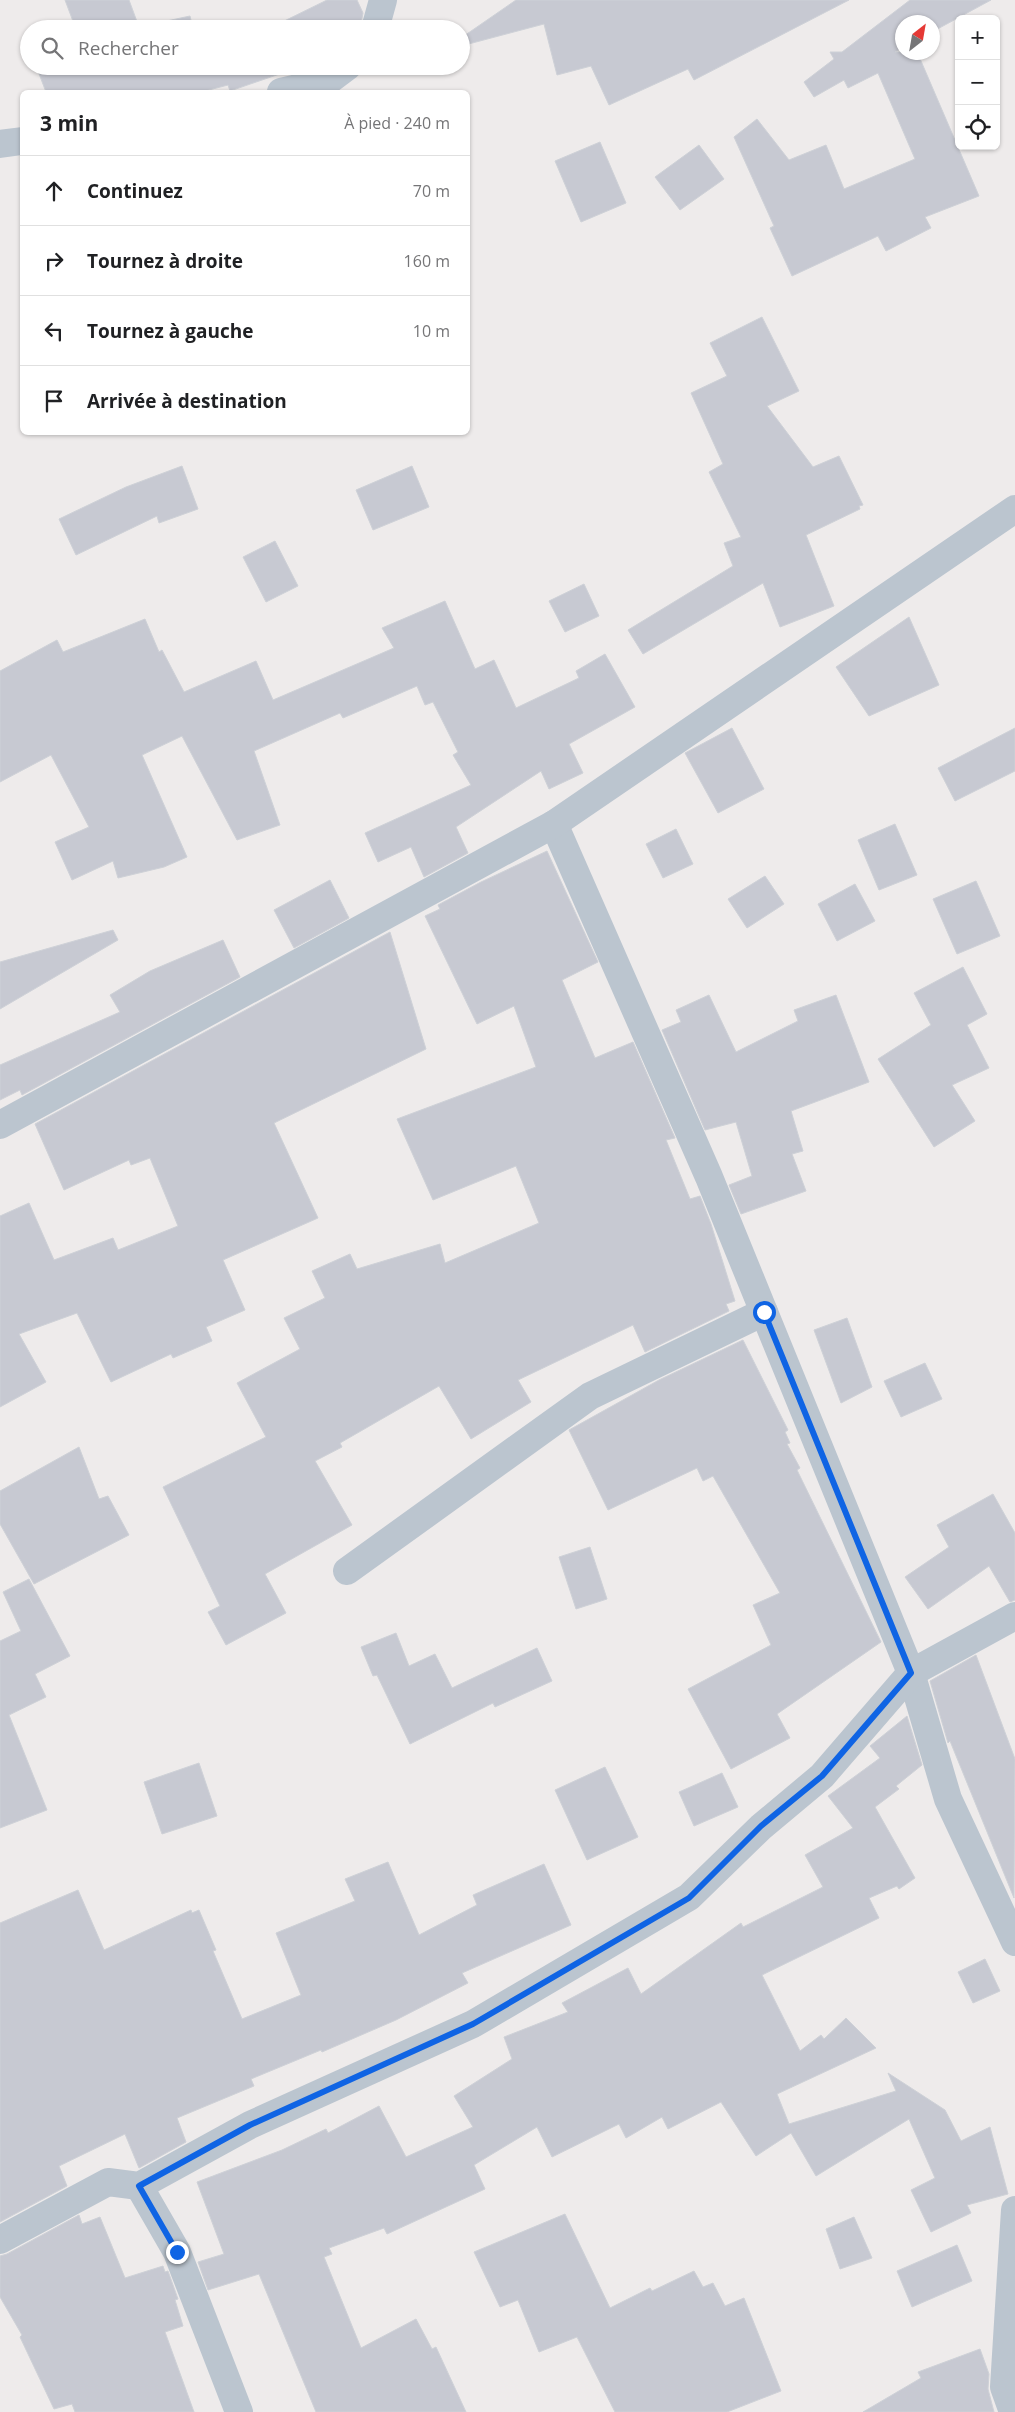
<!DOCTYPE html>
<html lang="fr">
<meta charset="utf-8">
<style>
body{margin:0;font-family:"Open Sans",sans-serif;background:#f6f6f6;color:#202124}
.controls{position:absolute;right:15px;top:15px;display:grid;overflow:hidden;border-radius:8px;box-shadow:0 1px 4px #0004}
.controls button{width:45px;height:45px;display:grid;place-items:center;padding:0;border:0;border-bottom:1px solid #e0e0e0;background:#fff;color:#202124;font:25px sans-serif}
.compass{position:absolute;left:895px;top:15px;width:45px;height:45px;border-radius:50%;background:#fff;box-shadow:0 1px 4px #0004;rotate:31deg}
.stop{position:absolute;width:15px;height:15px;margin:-11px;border:4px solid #0f64e4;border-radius:50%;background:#fff}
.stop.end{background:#0f64e4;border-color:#fff;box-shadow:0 1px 5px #0008}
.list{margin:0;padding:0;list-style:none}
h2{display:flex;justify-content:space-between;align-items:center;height:65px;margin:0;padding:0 20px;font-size:21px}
h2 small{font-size:16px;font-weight:400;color:#757577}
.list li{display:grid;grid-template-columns:32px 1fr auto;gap:15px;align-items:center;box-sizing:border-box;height:70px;padding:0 20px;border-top:1px solid #e0e0e0}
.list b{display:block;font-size:19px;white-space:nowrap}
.list em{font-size:16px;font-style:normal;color:#757577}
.icon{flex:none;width:28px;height:28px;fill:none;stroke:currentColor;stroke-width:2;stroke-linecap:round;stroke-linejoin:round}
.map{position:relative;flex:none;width:1015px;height:2412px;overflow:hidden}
.search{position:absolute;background:#fff;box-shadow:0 1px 4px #0004;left:20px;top:20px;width:450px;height:55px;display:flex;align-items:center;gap:12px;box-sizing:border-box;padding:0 18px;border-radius:28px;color:#757577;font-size:19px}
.panel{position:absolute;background:#fff;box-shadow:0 1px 4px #0004;left:20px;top:90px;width:450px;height:345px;border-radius:8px}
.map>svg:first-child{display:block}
</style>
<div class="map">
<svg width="1015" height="2412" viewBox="0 0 1015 2412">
<rect width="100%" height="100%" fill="#eeebeb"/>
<g fill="#c7c9d2" stroke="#ced1d7">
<polygon points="65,0 129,0 139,27 190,16 193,29 62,29 74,24"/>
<polygon points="327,0 357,0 363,13 360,29 268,29"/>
<polygon points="516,0 849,0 694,80 688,69 609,105 591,66 557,75 544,24 461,46 461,38"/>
<polygon points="910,0 991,0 932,32 932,22 902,22 902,48 895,52 922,52 918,54 979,196 925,217 931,228 886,251 878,236 792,276 770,228 774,226 734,137 757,119 789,160 826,145 844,189 915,159 878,73 848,88 844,80 814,97 804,82 834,59 830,52 842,52"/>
<polygon points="260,21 262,29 237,29"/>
<polygon points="36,66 313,66 299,72 297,68 230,91 228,85 201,92 46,92"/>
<polygon points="600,142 626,203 581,222 555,161"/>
<polygon points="699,145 724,179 680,210 655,177"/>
<polygon points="762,317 799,391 767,406 813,467 839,456 863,505 859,506 860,509 806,535 834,606 780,627 763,583 643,654 628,630 733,566 724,543 741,537 709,472 723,464 691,393 727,376 710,343"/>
<polygon points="182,466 198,509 159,523 157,516 76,555 59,519 126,487"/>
<polygon points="412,466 429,507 373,530 356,490"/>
<polygon points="275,541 298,586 266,602 243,557"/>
<polygon points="584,584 599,616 565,632 549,601"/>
<polygon points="445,601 475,669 494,660 516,708 579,678 576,671 605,654 635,707 569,744 583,773 549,789 541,771 456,827 468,853 424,877 411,847 378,862 365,833 471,785 453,755 458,752 433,702 425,705 417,686 343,718 340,713 254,751 280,825 237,840 182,736 142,755 187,857 164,867 118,878 113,861 72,880 55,842 89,827 51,755 0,782 0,671 57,640 63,652 145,619 159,652 162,650 184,692 256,661 273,700 394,648 382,628"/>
<polygon points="909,617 939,685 869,716 836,667"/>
<polygon points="732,728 764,789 718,813 685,753"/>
<polygon points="1015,728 1015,771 955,801 938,768"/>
<polygon points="895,824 917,875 879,890 858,840"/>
<polygon points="676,829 693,864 663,878 646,844"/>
<polygon points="547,851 598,962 562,980 595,1058 633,1042 675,1138 666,1140 690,1199 700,1196 711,1224 735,1301 726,1304 729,1311 645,1352 633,1325 518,1380 531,1402 471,1439 439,1386 340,1443 342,1447 315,1461 352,1525 265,1574 286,1613 226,1645 208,1612 220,1606 163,1487 266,1437 237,1383 300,1349 284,1318 325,1298 312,1271 350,1254 357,1269 440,1244 445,1263 539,1223 516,1166 433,1200 397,1119 536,1067 514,1006 477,1024 425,916 440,909 438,905 481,882"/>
<polygon points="765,876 784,904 747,928 728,899"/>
<polygon points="330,880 349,918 294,948 274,910"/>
<polygon points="976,881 1000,936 957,954 933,899"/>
<polygon points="855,884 875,921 837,941 818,904"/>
<polygon points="113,930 118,940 0,1009 0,962"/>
<polygon points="390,932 426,1049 274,1123 318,1218 223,1260 245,1310 206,1327 212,1341 173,1358 171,1354 111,1382 77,1313 19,1334 46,1382 0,1407 0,1216 29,1203 54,1260 113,1238 118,1250 178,1226 150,1158 131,1165 129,1160 64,1190 35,1124"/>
<polygon points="223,940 240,977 22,1095 20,1090 0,1100 0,1065 120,1012 110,995 150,971"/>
<polygon points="963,967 987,1014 967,1025 989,1068 952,1085 975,1121 934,1147 878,1059 931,1025 914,993"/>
<polygon points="709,995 736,1052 798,1021 794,1010 836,995 869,1082 791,1111 803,1151 792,1154 806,1191 741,1214 729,1185 752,1176 736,1122 705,1130 662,1030 681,1022 676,1010"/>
<polygon points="847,1318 872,1387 841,1403 814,1330"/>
<polygon points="743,1340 788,1430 785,1432 790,1443 787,1444 800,1468 797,1470 881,1642 777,1714 790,1738 731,1769 688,1689 771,1645 753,1605 780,1593 713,1476 703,1481 697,1468 608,1510 569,1430 659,1380"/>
<polygon points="925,1363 942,1399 901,1417 884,1381"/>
<polygon points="79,1447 99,1499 108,1496 129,1535 34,1584 0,1524 0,1491"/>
<polygon points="993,1494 1015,1533 1015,1600 1010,1602 989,1566 928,1609 905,1577 949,1547 937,1525"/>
<polygon points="590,1547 607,1599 576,1609 559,1557"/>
<polygon points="29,1579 70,1656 35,1674 46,1697 9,1715 47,1810 0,1828 0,1641 21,1631 3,1592"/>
<polygon points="396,1633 409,1666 435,1654 452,1688 537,1648 552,1681 495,1707 493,1703 410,1744 377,1675 373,1676 361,1647"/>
<polygon points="976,1655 1015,1759 1014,1898 950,1741 948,1743 930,1681"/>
<polygon points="907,1716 922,1765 896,1786 899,1789 875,1807 915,1878 899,1889 897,1886 869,1898 879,1918 762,1975 800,2051 821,2035 824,2039 846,2018 876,2048 777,2094 789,2124 896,2091 888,2073 945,2110 961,2141 990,2127 1008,2194 967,2205 971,2213 931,2232 911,2190 935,2178 909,2119 816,2176 791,2133 756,2156 721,2102 668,2129 662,2117 626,2138 619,2124 552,2157 537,2127 474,2165 485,2189 387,2234 384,2228 329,2248 332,2254 324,2257 361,2348 416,2319 432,2349 436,2347 466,2412 316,2412 259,2274 208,2290 198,2262 224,2254 197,2182 282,2150 326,2129 328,2133 379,2106 406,2157 473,2127 454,2096 512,2059 504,2037 568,2012 562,2003 628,1968 641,1994 741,1923 743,1927 823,1887 805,1855 853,1828 828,1796 880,1758 870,1746"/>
<polygon points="199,1763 217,1816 162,1834 144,1782"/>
<polygon points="605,1767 638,1837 587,1860 555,1790"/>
<polygon points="722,1773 738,1807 694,1826 679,1792"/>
<polygon points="388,1862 419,1935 477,1905 473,1895 544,1864 571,1925 462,1973 468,1983 396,2020 322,2052 321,2050 251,2079 254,2086 177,2118 186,2142 139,2168 125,2134 59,2166 67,2186 0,2222 0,1923 78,1890 104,1950 191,1910 192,1913 199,1910 216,1950 213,1951 242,2019 301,1995 276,1933 355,1901 345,1879"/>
<polygon points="985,1959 1000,1991 973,2003 958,1972"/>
<polygon points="565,2214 610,2308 650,2288 652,2291 694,2271 703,2287 713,2283 725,2306 744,2298 781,2391 727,2412 615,2412 577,2337 539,2352 518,2300 500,2307 474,2252"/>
<polygon points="79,2215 82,2224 100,2217 125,2278 163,2266 165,2272 168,2271 178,2299 175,2300 183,2326 165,2332 194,2412 75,2412 72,2404 54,2409 20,2337 22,2335 0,2297 0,2256 7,2254"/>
<polygon points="854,2217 872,2258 840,2269 826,2229"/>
<polygon points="957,2245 972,2281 912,2307 897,2271"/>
<polygon points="980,2349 989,2374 988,2389 994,2412 863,2412 921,2378 918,2372"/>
</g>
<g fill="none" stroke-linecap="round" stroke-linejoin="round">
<g stroke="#bbc5cf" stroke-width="28">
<polyline points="375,29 383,0"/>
<polyline points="281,92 328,81 348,66"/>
<polyline points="0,144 22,141"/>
<polyline points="554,824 709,1177 911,1673 948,1799 1015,1942"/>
<polyline points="0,1125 554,824 1015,509"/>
<polyline points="347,1571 590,1396 764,1312"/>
<polyline points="139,2186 177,2252 239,2412"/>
<polyline points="0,2240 108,2182 139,2186 250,2125 473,2024 689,1897 761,1827 822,1776 911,1673 1015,1616"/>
<polyline points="1013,2412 1004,2387 1015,2210"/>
</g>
</g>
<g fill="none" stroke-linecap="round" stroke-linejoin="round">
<polyline stroke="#0f64e4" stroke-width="6" points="177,2252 139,2186 250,2125 473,2024 689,1898 761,1826 822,1776 911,1673 764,1312"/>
</g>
</svg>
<div class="controls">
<button>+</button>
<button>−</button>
<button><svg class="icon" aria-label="locate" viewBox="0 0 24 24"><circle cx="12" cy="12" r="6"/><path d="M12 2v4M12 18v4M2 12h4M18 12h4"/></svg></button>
</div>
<svg class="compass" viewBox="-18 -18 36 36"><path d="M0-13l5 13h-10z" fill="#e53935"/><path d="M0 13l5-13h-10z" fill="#757577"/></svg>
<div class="stop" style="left:764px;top:1312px"></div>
<div class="stop end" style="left:177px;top:2252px"></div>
<div class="search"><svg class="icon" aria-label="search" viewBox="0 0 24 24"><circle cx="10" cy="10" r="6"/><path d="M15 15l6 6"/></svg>Rechercher</div>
<section class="panel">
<h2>3 min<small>À pied · 240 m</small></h2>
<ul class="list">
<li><svg class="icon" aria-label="ahead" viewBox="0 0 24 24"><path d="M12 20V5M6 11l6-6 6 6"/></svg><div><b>Continuez</b></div><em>70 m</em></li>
<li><svg class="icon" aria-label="right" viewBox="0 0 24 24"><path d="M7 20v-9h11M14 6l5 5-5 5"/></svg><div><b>Tournez à droite</b></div><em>160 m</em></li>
<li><svg class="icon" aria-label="left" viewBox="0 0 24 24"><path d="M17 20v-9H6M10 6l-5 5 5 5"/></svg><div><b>Tournez à gauche</b></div><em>10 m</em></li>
<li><svg class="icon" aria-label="arrive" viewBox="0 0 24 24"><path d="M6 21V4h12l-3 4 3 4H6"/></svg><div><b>Arrivée à destination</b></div></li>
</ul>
</section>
</div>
